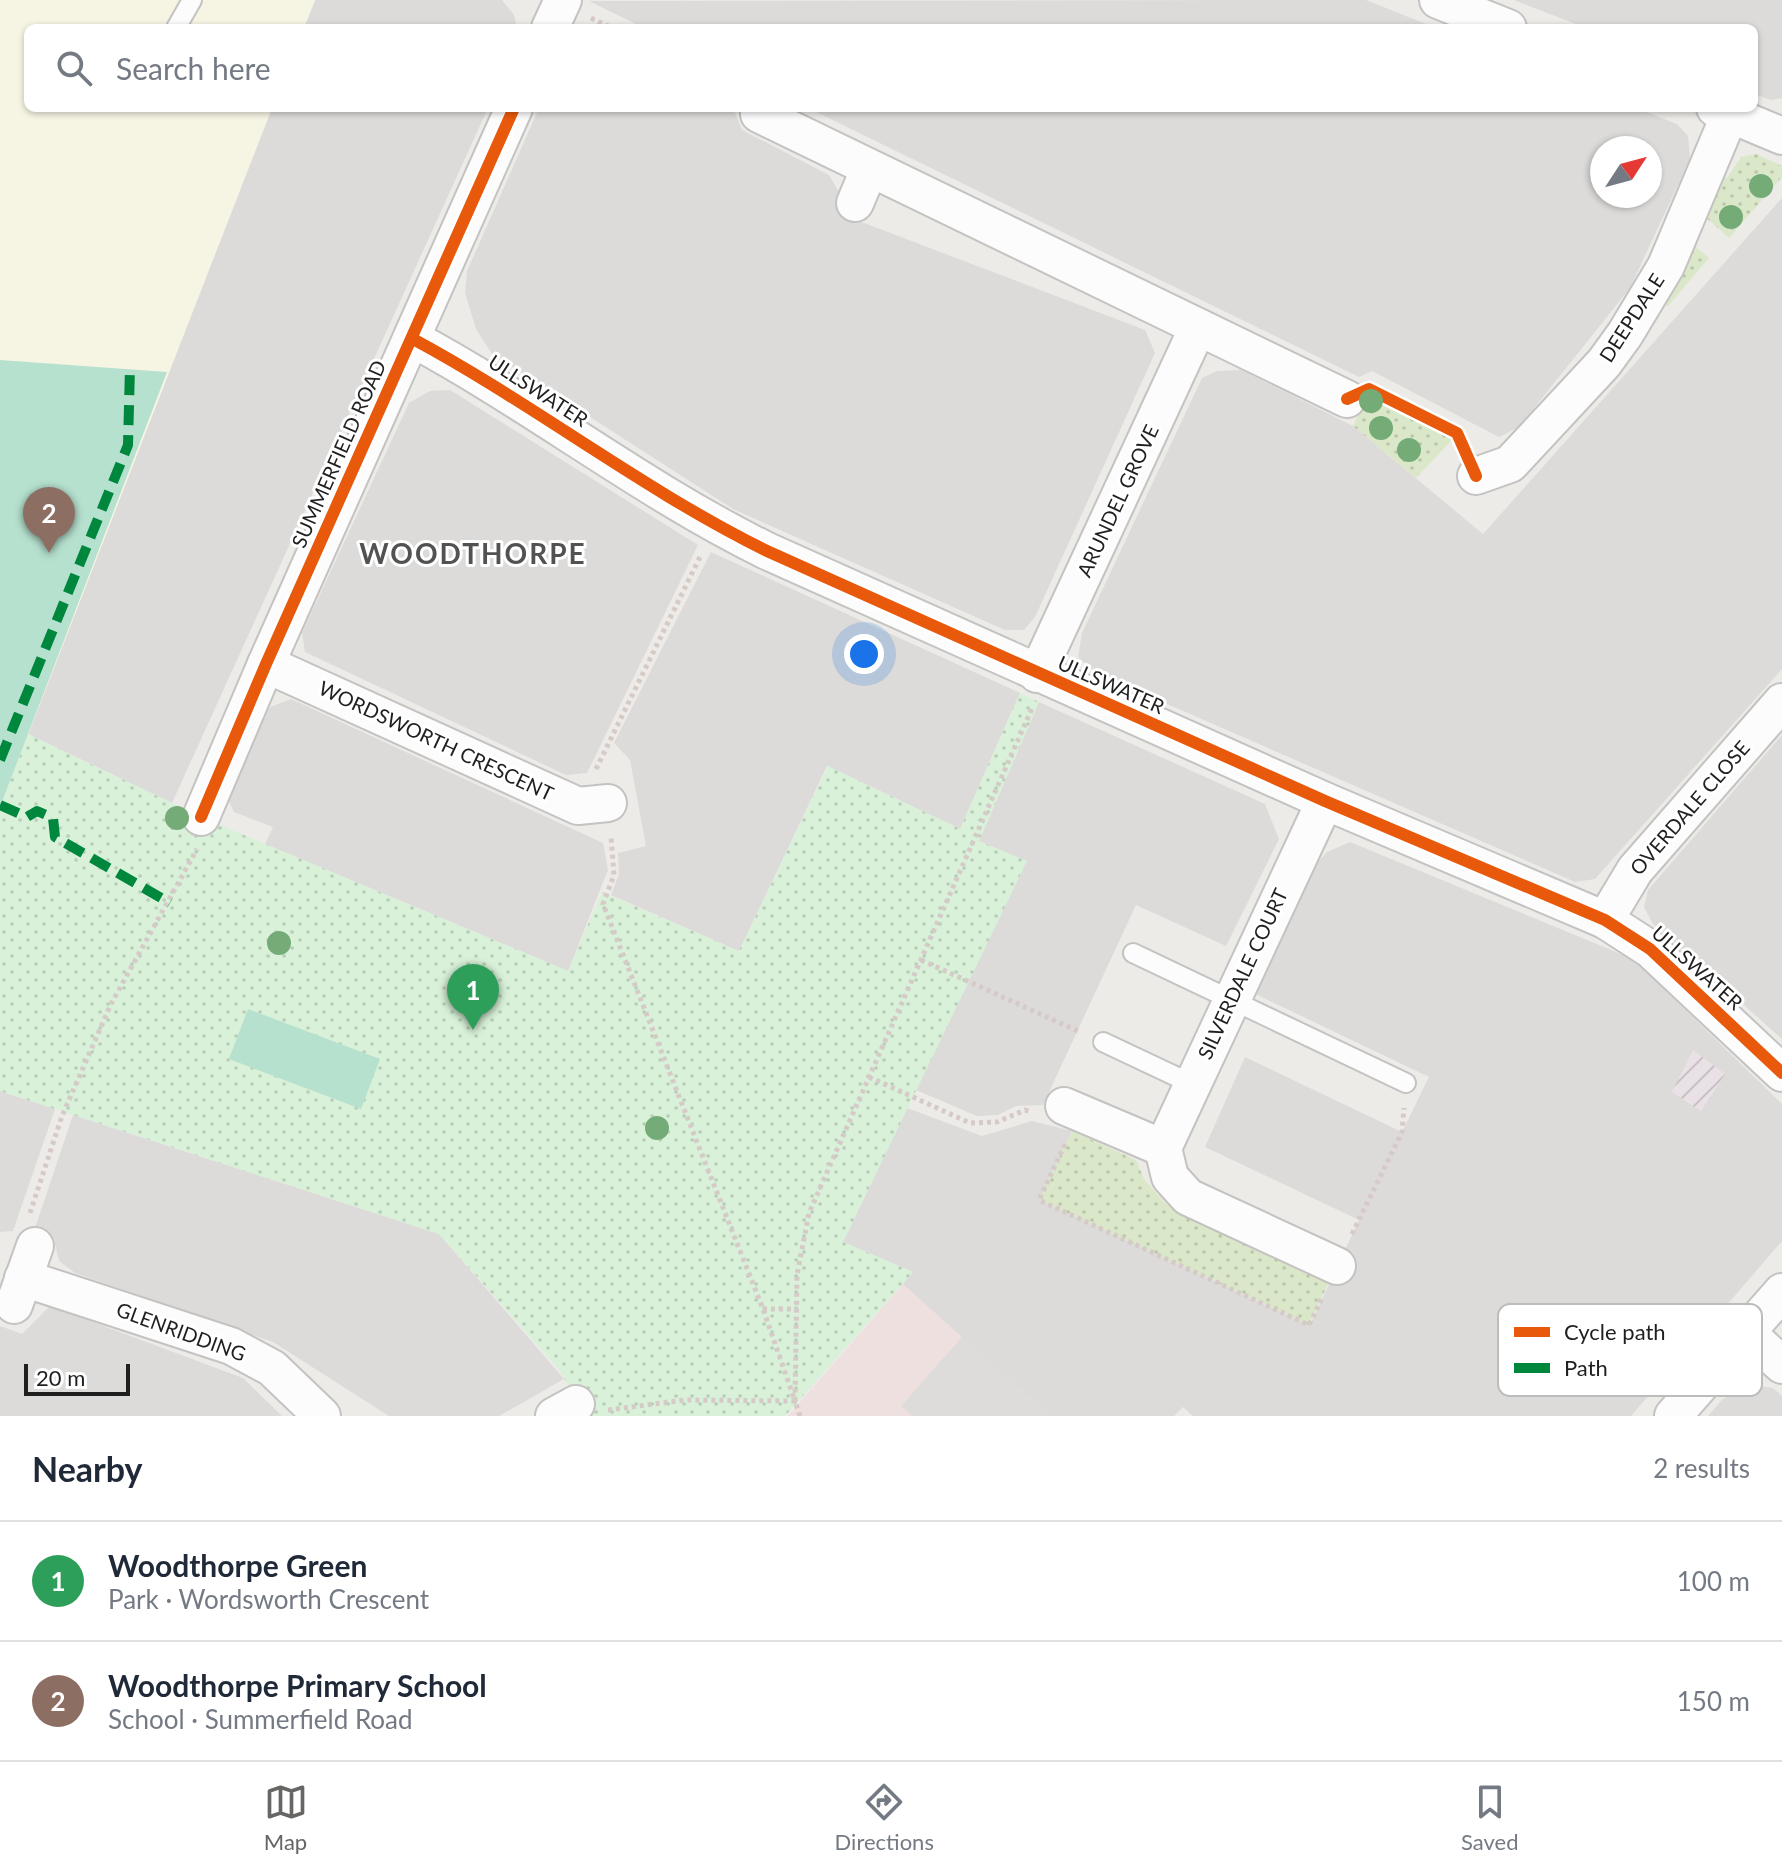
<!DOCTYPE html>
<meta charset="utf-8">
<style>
body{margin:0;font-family:Lato,sans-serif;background:#f6f6f7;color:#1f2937}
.compass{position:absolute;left:1590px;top:136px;width:72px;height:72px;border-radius:50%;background:#fff;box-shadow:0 2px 6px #0004;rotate:54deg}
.scale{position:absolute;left:24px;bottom:20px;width:106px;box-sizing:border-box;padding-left:8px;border:4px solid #1f1f1f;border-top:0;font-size:22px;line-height:28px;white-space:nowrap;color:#1f1f1f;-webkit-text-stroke:6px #fff;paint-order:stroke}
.you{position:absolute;left:864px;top:654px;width:28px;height:28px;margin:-20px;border:6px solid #fff;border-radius:50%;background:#1a73e8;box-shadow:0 0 0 12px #1a73e833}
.badge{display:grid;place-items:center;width:52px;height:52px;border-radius:50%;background:#676665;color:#fff;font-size:26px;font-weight:700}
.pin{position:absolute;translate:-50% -66px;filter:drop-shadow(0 2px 4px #0008)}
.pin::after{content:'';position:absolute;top:42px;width:28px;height:24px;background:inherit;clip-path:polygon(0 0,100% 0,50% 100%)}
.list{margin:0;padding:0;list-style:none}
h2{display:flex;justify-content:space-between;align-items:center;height:104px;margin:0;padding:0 32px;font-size:34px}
h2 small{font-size:26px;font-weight:400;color:#747a83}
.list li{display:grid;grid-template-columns:52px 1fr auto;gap:24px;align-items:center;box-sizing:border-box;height:120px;padding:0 32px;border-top:2px solid #e0e1e3}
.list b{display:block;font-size:30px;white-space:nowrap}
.list p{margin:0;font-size:26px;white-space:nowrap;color:#747a83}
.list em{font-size:26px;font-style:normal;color:#747a83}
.icon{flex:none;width:44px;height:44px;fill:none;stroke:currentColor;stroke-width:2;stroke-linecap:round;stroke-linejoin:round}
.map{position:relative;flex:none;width:1782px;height:1416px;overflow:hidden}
.search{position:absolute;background:#fff;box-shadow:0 2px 6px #0004;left:24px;right:24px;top:24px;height:88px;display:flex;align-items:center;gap:20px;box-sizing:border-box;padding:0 28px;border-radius:12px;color:#747a83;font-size:30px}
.sheet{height:344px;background:#fff}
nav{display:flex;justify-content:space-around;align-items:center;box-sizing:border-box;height:112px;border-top:2px solid #e0e1e3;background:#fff;font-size:22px;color:#747a83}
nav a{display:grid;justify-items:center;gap:4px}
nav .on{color:#676665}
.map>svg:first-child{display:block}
</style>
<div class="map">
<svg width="1782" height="1416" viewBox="0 0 1782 1416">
<defs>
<pattern id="industrial-furrows" width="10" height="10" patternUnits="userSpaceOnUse" patternTransform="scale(2)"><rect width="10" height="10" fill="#eae1e6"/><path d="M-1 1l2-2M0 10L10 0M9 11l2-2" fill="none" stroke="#c8c1c5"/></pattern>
<pattern id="grass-dots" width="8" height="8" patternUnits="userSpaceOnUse" patternTransform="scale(2)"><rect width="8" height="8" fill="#dae8c9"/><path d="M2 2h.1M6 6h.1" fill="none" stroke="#bbc7ac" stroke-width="1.8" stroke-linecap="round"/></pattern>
<pattern id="park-dots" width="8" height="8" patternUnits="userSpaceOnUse" patternTransform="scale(2)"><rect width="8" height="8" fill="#d8f1d8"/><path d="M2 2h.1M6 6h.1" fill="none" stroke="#b9ceb9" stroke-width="1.8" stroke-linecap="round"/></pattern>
</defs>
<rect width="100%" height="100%" fill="#edebe8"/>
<g fill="#dcdbd9" fill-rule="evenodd">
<polygon points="315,0 502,0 514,15 517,28 304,28"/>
<polygon points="1366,0 1436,28 644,28 589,1"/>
<polygon points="1514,0 1782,0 1782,98 1771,100 1754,94 1754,28 1586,28"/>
<polygon points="272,108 488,108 172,803 28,734"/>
<polygon points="539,108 733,108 742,130 829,175 842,197 838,213 1145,330 1155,353 1035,617 1024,630 1005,630 733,509 492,354 476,329 465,293 467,271"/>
<path d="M808,108H1636L1677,124L1688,136L1690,159L1630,288L1519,427L1499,437L1372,371L1359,377ZM1602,148H1650V196H1602Z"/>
<polygon points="1782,198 1782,669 1595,879 1575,882 1096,673 1078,657 1082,633 1202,378 1217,371 1242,370 1353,426 1483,534"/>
<polygon points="450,390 698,545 587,773 566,775 305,652 302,633 409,403 430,391"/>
<polygon points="711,552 1020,693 960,829 827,766 739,951 611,895 619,874 618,853 646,846 630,760 614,743"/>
<polygon points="291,699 603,843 608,870 568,971 265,844 273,827 234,812 228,799 270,707"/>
<polygon points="1039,702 1265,804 1279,839 1226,946 1136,905 1043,1105 1016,1106 998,1115 977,1116 916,1090 1026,862 979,841"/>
<polygon points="1782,735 1782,1039 1653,924 1644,907 1648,890"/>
<polygon points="1350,842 1633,959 1782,1104 1782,1241 1631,1416 1193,1416 1183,1407 1174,1416 1050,1416 902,1285 913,1272 843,1242 907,1108 982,1136 1032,1121 1072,1131 1040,1200 1310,1325 1359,1220 1205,1147 1245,1057 1402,1132 1429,1077 1249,991 1308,873 1327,852"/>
<polygon points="0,1091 55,1109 13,1231 0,1232"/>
<polygon points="73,1115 439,1234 564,1379 499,1416 389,1416 273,1342 75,1273 59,1261 54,1239 35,1228"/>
<polygon points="50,1306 243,1378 282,1416 0,1416 0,1326 22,1334"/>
<polygon points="1747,1384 1773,1388 1782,1396 1782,1416 1708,1416 1722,1400"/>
</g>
<polygon fill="#eee0de" points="903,1284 962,1337 1050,1416 788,1416"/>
<polygon fill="url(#industrial-furrows)" points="1693,1050 1725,1074 1701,1111 1672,1092"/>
<polygon fill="#f6f5e4" points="0,0 315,0 304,28 28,28 28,108 272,108 0,807"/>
<g fill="url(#grass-dots)">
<polygon points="1756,154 1782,166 1782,177 1729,238 1702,214 1720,176 1727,178 1741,157"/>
<polygon points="1691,243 1709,258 1668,306 1662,304"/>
<polygon points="1367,394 1454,438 1416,478 1353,426"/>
<polygon points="1072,1131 1136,1160 1144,1179 1165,1203 1329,1282 1309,1325 1039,1200"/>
</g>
<polygon fill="url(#park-dots)" points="1020,693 1039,702 979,841 1027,861 843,1242 913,1272 785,1416 585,1416 561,1372 439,1234 0,1091 0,807 28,734 201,817 568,971 602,892 739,951 828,766 960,829"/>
<g fill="#b6e1cf">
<polygon points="0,360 167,372 0,807"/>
<polygon points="248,1009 380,1059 361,1109 229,1059"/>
</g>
<polygon fill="#dddcdb" points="962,1337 1050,1416 912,1416 901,1406"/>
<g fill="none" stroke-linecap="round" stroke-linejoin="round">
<defs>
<g id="lane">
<polyline points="176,28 192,0"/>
<polyline points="1133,953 1406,1083"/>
<polyline points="1103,1042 1192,1084"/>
</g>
<g id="street">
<polyline points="1438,0 1508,28"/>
<polyline points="550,28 563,0"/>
<polyline points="1715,108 1782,136"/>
<polyline points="759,114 1347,399"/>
<polyline points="855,203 869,170"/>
<path d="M413,339C534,404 643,490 767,551L1325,801L1605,920L1650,949L1782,1073"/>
<polyline points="1476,476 1510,464 1604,363 1625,334 1666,266 1730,114"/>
<polyline points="266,664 578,806 608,803"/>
<polyline points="1037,674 1198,327"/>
<polyline points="1325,801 1163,1148 1170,1177 1188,1197 1337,1266"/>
<polyline points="201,817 266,664 514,108"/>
<polyline points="1605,920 1635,870 1782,702"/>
<polyline points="1064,1106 1163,1148"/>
<polyline points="23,1278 231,1346 272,1368 322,1416"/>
<polyline points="14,1305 35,1246"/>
<polyline points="1747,1333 1782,1365"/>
<polyline points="554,1416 576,1404"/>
<polyline points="1673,1416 1782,1292"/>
</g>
</defs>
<use href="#lane" stroke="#c4c3c2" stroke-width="22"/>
<use href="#street" stroke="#c4c3c2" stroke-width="40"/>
<g stroke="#d6cac8" stroke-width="5" stroke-dasharray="4 4" stroke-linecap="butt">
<polyline points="591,18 612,28"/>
<polyline points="596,769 701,555"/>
<polyline points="921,960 1080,1032"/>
<polyline points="869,1077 970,1123 997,1122 1025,1110 1032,1112"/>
<polyline points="1065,1144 1039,1200 1309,1325 1322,1298"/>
<polyline points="30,1213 62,1116 111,1004 197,849"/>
<polyline points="1352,1234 1402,1132 1404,1108"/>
<polyline points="763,1309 797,1309"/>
<polyline points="608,1410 685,1400 795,1401 763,1309 603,904 614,875 611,836"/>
<polyline points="800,1416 795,1401 797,1275 809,1213 1033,706"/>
</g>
<use href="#lane" stroke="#fcfcfc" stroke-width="18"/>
<use href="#street" stroke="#fcfcfc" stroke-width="36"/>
<g stroke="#00873e" stroke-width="10" stroke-dasharray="20 10" stroke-linecap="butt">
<polyline points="0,760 128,445 130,367"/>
<polyline points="0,805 27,817 37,811 53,818 55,837 170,903"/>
</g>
<defs>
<g id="cycleway">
<path d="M413,339C534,404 643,490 767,551L1325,801L1605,920L1650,949L1782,1073"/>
<polyline points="1347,399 1369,389 1457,433 1476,476"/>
<polyline points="201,817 266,664 514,108"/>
</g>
</defs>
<use href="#cycleway" stroke="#fff" stroke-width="17"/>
<use href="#cycleway" stroke="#e8590c" stroke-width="12"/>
</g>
<g fill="#75ab77">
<circle cx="1761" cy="186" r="12"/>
<circle cx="1731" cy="217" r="12"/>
<circle cx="1371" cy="401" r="12"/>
<circle cx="1381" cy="428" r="12"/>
<circle cx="1409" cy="450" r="12"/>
<circle cx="177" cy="818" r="12"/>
<circle cx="279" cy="943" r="12"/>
<circle cx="657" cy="1128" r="12"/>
</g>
<g text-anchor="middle" stroke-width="6" stroke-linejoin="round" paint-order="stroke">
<g font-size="20" fill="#1f1f1f" stroke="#fff">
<text transform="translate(1632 318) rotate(-57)" y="7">DEEPDALE</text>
<text transform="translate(538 391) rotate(33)" y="7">ULLSWATER</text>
<text transform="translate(339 454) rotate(-66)" y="7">SUMMERFIELD ROAD</text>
<text transform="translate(1118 501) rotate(-65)" y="7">ARUNDEL GROVE</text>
<text transform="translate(1111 685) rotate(24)" y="7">ULLSWATER</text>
<text transform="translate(436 741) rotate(25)" y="7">WORDSWORTH CRESCENT</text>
<text transform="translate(1690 808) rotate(-49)" y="7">OVERDALE CLOSE</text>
<text transform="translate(1697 968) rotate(42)" y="7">ULLSWATER</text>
<text transform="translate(1243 974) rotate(-65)" y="7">SILVERDALE COURT</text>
<text transform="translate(181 1332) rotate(20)" y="7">GLENRIDDING</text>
</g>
<g font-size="28" font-weight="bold" letter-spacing="2" fill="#525252" stroke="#fff">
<text x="473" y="564">WOODTHORPE</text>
</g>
</g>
<rect x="1498" y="1304" width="264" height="92" rx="12" fill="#fff" stroke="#bcbcbc" stroke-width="2"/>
<rect x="1514" y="1327" width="36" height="10" fill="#e8590c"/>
<rect x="1514" y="1363" width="36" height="10" fill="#00873e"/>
<g font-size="22" fill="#1f1f1f">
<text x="1564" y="1340">Cycle path</text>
<text x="1564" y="1376">Path</text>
</g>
</svg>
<svg class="compass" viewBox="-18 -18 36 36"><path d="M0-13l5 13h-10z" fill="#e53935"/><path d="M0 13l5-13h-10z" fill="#747a83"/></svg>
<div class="scale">20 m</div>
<div class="you"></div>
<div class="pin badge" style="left:473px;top:1030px;background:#2e9e5b">1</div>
<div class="pin badge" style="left:49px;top:553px;background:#8d6e63">2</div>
<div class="search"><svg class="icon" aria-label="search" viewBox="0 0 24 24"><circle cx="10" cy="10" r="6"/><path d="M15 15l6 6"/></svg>Search here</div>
</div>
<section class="sheet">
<h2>Nearby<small>2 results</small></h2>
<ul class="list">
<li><span class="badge" style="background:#2e9e5b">1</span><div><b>Woodthorpe Green</b><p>Park · Wordsworth Crescent</p></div><em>100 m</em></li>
<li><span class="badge" style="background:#8d6e63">2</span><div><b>Woodthorpe Primary School</b><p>School · Summerfield Road</p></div><em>150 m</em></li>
</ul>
</section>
<nav>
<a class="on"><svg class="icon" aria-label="map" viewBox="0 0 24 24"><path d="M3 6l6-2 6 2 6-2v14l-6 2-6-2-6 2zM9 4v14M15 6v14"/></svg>Map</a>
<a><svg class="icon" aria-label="directions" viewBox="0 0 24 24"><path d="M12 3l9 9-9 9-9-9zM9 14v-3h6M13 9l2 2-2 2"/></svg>Directions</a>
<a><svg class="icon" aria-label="saved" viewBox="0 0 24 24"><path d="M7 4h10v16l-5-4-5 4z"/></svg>Saved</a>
</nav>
